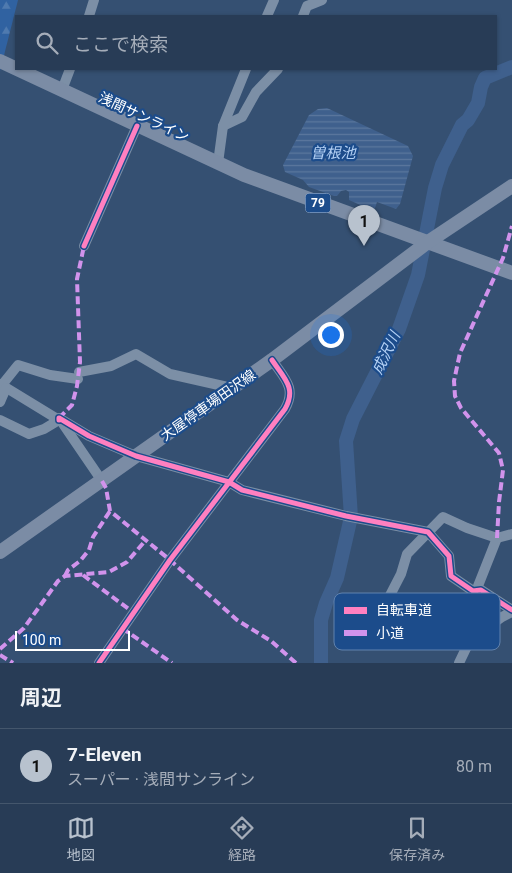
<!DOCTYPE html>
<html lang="ja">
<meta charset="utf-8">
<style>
body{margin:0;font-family:Roboto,"Noto Sans JP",sans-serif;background:#30435c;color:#f1f3f6}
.scale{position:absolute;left:15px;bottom:12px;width:115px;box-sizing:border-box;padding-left:5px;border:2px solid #fff;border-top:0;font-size:14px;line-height:18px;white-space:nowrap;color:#fff;-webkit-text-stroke:4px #1c4c8b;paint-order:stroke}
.you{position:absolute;left:330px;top:334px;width:18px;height:18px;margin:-12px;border:4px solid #fff;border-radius:50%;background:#1a73e8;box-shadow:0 0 0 8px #1a73e833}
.badge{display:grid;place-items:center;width:32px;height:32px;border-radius:50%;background:#b8c2ce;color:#111;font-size:16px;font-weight:700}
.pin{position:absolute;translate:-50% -41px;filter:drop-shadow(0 1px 2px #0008)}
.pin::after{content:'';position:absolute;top:26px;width:18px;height:15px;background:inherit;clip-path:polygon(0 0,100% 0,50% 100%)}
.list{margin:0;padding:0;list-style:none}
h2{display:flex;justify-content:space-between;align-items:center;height:65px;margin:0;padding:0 20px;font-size:21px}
h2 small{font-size:16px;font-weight:400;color:#a5adb9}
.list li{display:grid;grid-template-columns:32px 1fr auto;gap:15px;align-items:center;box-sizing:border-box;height:75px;padding:0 20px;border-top:1px solid #44566c}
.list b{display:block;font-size:19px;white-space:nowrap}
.list p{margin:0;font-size:16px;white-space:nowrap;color:#a5adb9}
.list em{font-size:16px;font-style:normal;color:#a5adb9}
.icon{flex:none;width:28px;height:28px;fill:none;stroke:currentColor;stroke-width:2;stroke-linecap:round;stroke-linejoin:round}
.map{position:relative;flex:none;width:512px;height:663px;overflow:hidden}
.search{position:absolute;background:#283c56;box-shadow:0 1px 4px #0004;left:15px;right:15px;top:15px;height:55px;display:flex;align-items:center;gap:12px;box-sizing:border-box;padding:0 18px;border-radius:0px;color:#a5adb9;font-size:19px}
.sheet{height:140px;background:#283c56}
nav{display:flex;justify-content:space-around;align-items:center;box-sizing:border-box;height:70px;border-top:1px solid #44566c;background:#283c56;font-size:14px;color:#a5adb9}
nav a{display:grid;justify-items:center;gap:2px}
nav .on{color:#b8c2ce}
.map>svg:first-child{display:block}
</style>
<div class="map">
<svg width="512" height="663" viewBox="0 0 512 663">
<defs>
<pattern id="forest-firs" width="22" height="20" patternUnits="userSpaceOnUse" patternTransform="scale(1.25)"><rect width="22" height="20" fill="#3062a1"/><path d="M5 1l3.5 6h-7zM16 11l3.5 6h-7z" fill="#4f7aaf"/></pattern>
<pattern id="water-rules" width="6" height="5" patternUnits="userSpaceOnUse" patternTransform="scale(1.25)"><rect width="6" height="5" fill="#3f608d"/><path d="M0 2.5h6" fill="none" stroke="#5c789e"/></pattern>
</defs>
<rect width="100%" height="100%" fill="#355072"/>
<polygon fill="url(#forest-firs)" points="0,0 18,0 0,71"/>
<polygon fill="url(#water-rules)" points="327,108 408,146 413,156 400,204 396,209 377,202 374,211 349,200 349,192 346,190 341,191 337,196 334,196 309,187 303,180 285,172 283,165 309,115 318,109"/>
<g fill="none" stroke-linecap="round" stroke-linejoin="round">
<polyline stroke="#3f608d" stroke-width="14" points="321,663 321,620 326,603 337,578 351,517 346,441 353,419 399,329 418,275 435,188 442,165 462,125 468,120 478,103 481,87 485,78 512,67"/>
<g stroke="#7c8fa6" stroke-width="10">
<polyline points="89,16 94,0"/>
<polyline points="267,16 274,0"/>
<polyline points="303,16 307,6 322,0"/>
<polyline points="62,90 70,69"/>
<polyline points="223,126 242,117 256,92 278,69"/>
<polyline points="218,163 223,126 246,69"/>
<polyline points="84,246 137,126"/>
<polyline points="79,372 111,366 136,354 170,374 232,388"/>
<polyline points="0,384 59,420"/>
<polyline points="2,385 18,365 50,375 78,379"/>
<polyline points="0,402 6,388"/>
<polyline points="59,418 89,436 136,456 229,482 242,490 346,516 428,532 449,556 451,576 473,591 481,590 512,610"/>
<polyline points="0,420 29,434 44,429 59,420"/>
<polyline points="61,421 102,481"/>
<polyline points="406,615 385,605 401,574 407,554 443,517 467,528 497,538 512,534"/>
<polyline points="470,640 502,617 512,612"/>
<path d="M99,663L170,560L285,409C297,388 284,378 272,360"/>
<polyline points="459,663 470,640 472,615 478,586 497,538"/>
</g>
<g stroke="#7b8ca5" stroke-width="14">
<polyline points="0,61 244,175 512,273"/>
<polyline points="0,552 272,360 428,242 512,186"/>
</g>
<g stroke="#d193ec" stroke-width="4" stroke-dasharray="8 4" stroke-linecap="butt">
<polyline points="59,418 72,405 77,386 80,362 77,279 84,246"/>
<polyline points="102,481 106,488 110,511 170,560 237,620 271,641 296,663"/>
<polyline points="497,538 499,502 503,470 499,453 461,408 455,396 454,381 460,353 503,258 512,226"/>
<polyline points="83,575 134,613"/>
<polyline points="65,576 68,570 80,561 89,550 93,537 110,511"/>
<polyline points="122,628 172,663"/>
<polyline points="0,649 24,628 58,581 65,576 109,572 127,562 145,541"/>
<polyline points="0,655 13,663"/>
</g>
<defs>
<g id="cycleway">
<polyline points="84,246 137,126"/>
<polyline points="59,420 59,418 89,436 136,456 229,482 242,490 346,516 428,532 449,556 451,576 473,591 481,590 512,610"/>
<path d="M99,663L170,560L285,409C297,388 284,378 272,360"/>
</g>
</defs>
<use href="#cycleway" stroke="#1c4c8b" stroke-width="8"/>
<use href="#cycleway" stroke="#ff80c0" stroke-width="5"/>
</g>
<g text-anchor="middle" stroke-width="4.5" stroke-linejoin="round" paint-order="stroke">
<rect fill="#1c4c8b" stroke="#bbc9dc" stroke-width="1" x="305.5" y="193.5" width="25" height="19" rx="4"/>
<g font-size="12" font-weight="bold" fill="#fff">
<text x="318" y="207">79</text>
</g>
<g font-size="14" fill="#fff" stroke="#1c4c8b">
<text transform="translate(144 117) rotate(25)" y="5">浅間サンライン</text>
<text transform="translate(208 405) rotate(-35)" y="5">大屋停車場田沢線</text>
</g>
<g font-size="15" font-style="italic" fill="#b3d0f4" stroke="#1c4c8b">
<text x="333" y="158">曽根池</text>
<text transform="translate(386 353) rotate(-64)" y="5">成沢川</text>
</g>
</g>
<rect x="334" y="593" width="166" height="57" rx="8" fill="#1c4c8b" stroke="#6082ae" stroke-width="1"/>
<rect x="344" y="607" width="23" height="7" fill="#ff80c0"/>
<rect x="344" y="630" width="23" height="6" fill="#d193ec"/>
<g font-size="14" fill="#fff">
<text x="376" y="615">自転車道</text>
<text x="376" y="638">小道</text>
</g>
</svg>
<div class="scale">100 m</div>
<div class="you"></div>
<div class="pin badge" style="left:364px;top:246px">1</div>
<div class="search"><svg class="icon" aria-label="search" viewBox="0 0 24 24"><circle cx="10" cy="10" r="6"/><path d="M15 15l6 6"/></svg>ここで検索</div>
</div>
<section class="sheet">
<h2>周辺<small></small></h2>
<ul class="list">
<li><span class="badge">1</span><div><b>7-Eleven</b><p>スーパー · 浅間サンライン</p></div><em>80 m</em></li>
</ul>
</section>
<nav>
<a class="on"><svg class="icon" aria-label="map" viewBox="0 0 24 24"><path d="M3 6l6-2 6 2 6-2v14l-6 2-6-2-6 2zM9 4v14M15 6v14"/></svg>地図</a>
<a><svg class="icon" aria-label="directions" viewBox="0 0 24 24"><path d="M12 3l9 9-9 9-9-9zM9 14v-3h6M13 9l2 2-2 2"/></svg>経路</a>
<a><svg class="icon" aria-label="saved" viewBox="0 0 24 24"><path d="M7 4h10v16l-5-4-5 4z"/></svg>保存済み</a>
</nav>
